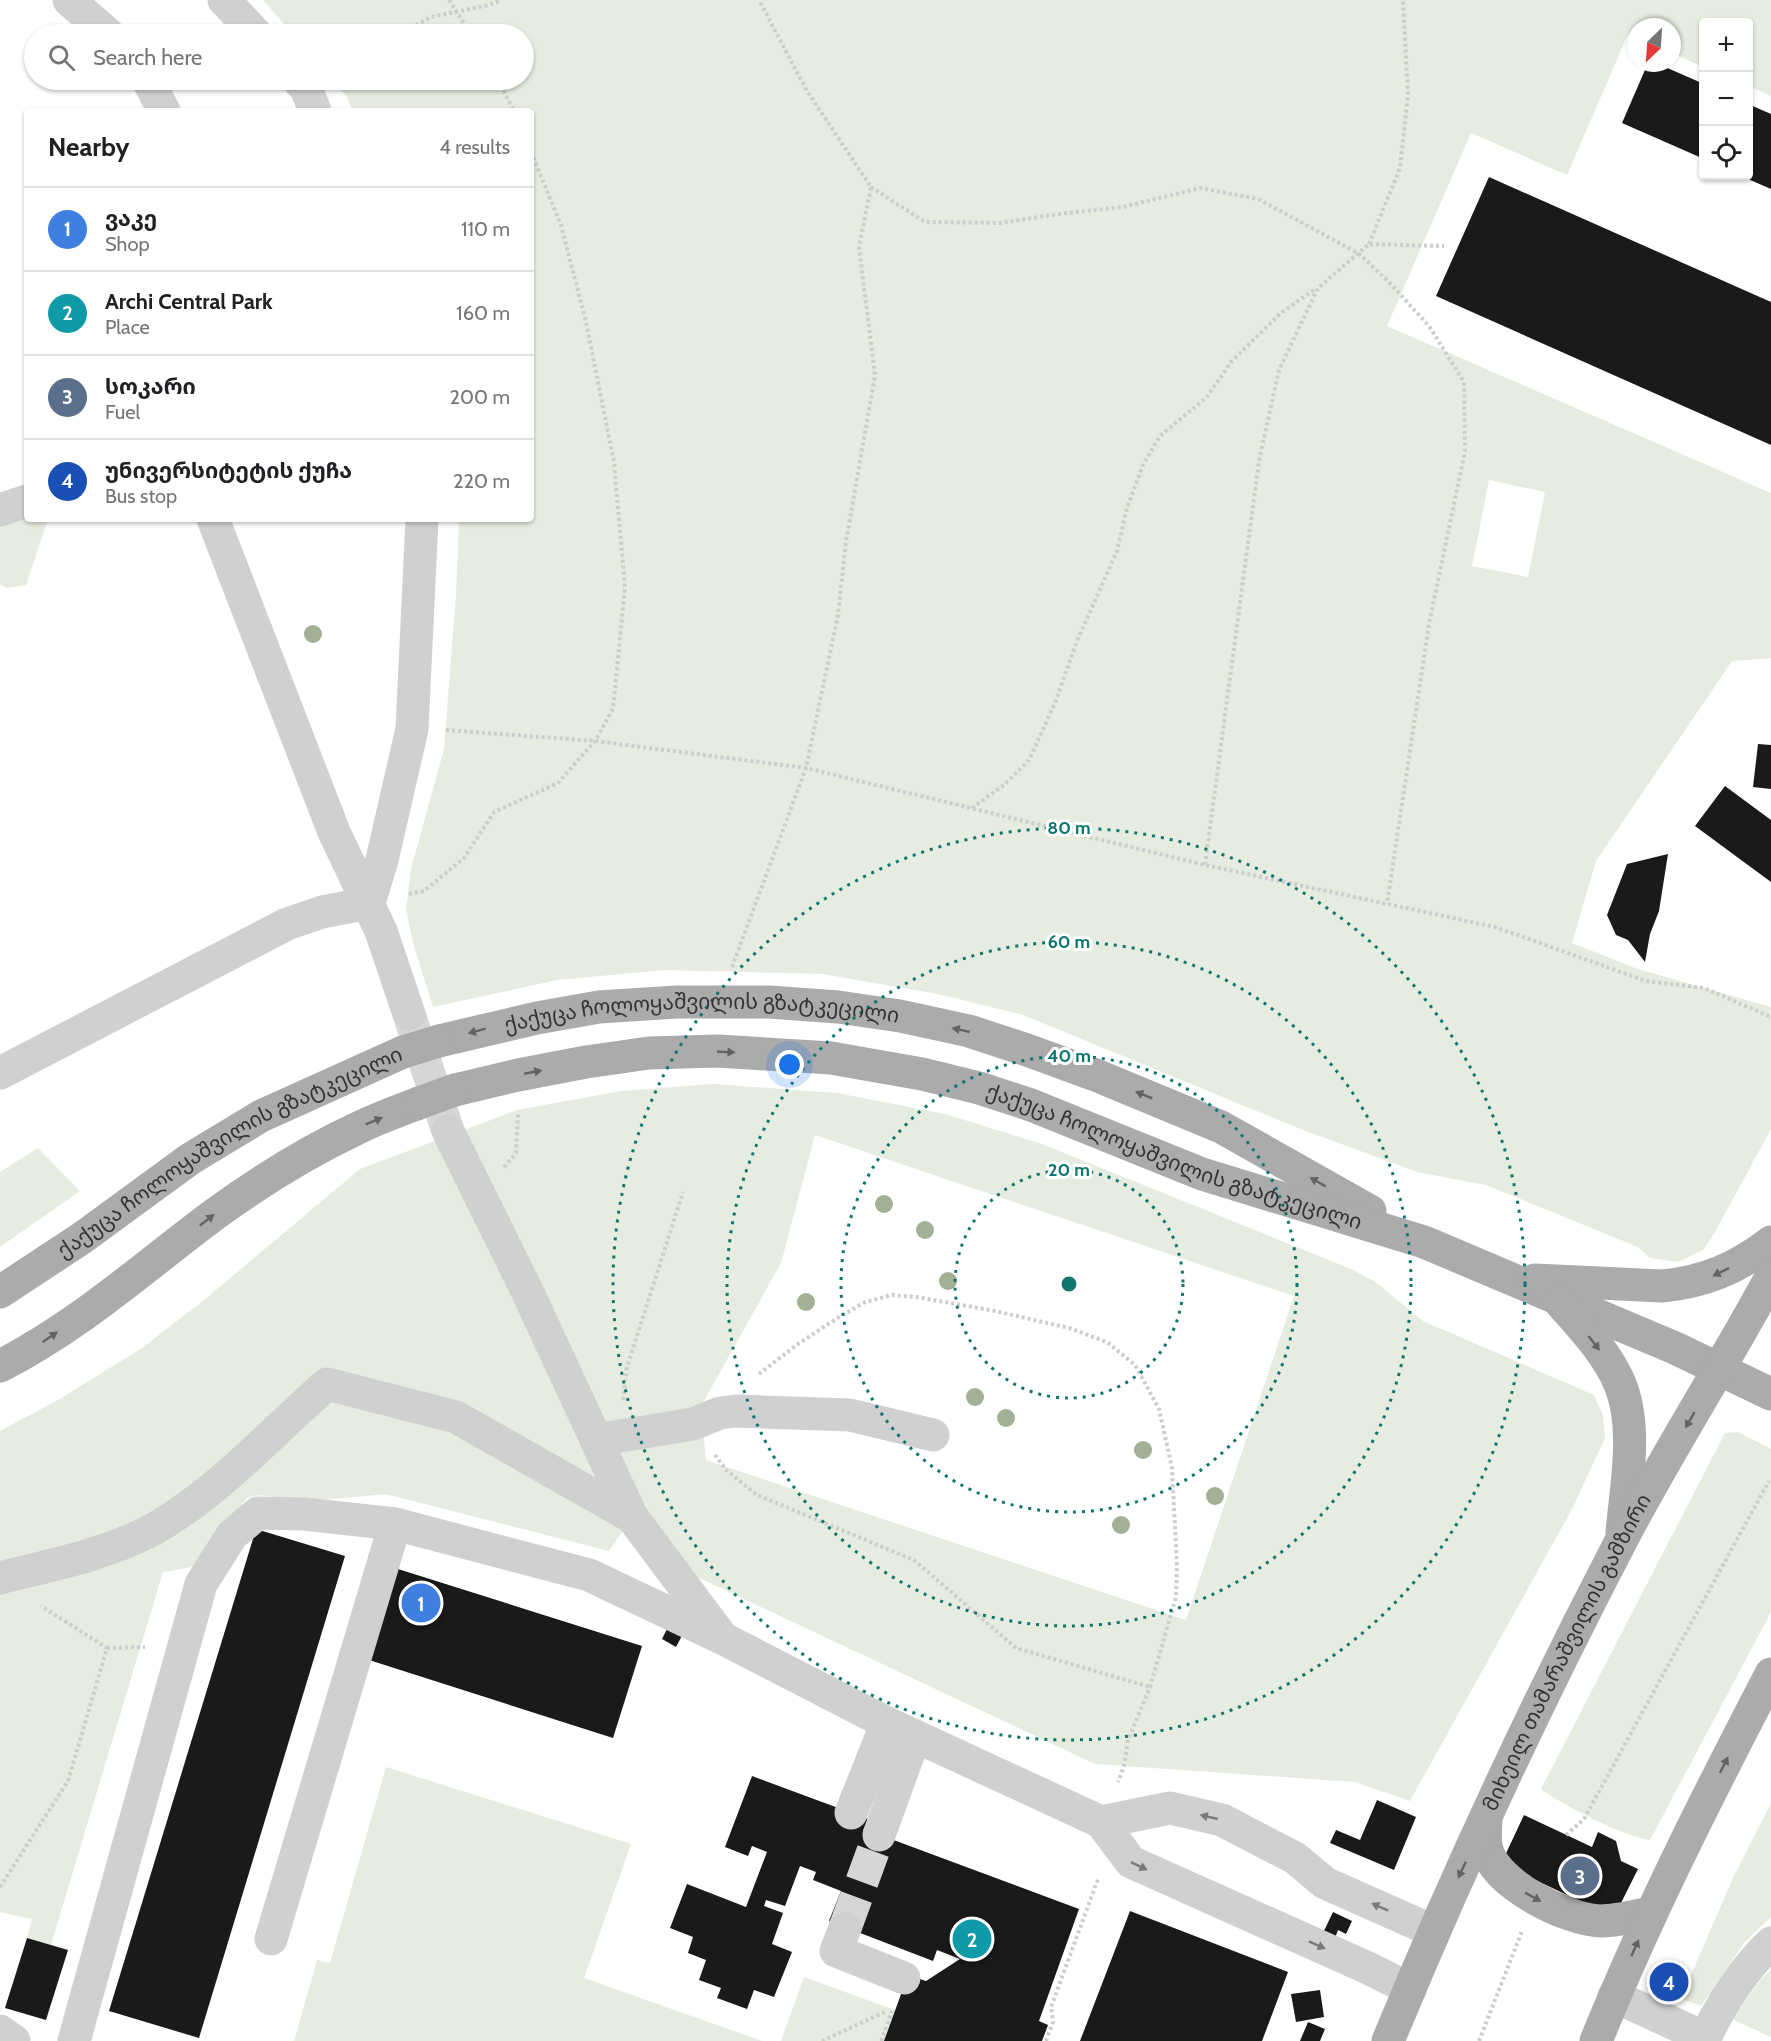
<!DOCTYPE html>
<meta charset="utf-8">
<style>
body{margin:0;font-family:Cabin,"Noto Sans Georgian",sans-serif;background:#f2f2f2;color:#202124}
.controls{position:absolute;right:18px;top:18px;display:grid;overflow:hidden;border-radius:6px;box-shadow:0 2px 4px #0004}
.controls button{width:54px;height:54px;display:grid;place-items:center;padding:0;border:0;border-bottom:2px solid #e0e0e0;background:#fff;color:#202124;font:30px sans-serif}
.compass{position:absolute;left:1627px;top:18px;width:54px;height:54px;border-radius:50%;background:#fff;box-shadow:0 2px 4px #0004;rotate:205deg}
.you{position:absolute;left:790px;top:1065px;width:21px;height:21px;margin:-15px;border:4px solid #fff;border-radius:50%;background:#1a73e8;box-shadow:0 0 0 9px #1a73e833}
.badge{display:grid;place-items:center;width:39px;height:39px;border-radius:50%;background:#db2777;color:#fff;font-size:20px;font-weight:700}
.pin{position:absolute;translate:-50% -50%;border:3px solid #fff;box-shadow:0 2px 6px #0006}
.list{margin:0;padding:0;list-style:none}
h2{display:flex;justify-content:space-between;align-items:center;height:78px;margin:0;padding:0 24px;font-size:26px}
h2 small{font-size:20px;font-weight:400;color:#757577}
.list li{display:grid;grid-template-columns:39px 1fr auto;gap:18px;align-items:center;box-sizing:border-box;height:84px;padding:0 24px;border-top:2px solid #e0e0e0}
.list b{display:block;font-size:22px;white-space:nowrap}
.list p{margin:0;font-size:20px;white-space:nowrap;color:#757577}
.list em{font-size:20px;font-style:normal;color:#757577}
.icon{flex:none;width:33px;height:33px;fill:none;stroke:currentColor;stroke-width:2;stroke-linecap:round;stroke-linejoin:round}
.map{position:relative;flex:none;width:1771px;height:2041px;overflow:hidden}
.search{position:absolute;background:#fff;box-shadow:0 2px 4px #0004;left:24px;top:24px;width:510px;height:66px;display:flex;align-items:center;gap:15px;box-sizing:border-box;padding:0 21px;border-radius:33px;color:#757577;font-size:22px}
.panel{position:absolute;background:#fff;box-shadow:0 2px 4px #0004;left:24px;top:108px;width:510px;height:414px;border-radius:6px}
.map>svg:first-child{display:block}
</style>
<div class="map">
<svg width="1771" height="2041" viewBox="0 0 1771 2041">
<rect width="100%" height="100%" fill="#fff"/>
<g fill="#e6ecdf" fill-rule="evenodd">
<path d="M263,0H1771V96L1749,86L1748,22H1704L1703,67L1672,53V27H1636V37L1628,34L1567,175L1471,133L1387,326L1771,493V658L1732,661L1596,861L1572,943L1638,969L1771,1007V1129L1715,1232L1703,1250L1678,1262L1650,1258L1638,1247L1486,1185L1417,1172L1298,1128L1023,1015L938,994L823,974L665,970L557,980L433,1007L414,946L406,910L411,869L444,749L456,594L459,519H531V111H353L347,97L332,80H524V34H293ZM1489,480L1545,492L1528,577L1472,566Z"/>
<polygon points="27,499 27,519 48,519 26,585 7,588 0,584 0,521"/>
<path d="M713,1084L837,1093L945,1114L1042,1144L1351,1269L1374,1281L1423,1321L1594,1395L1603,1415L1605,1438L1572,1509L1410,1801L1355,1782L1095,1764L693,1575L624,1529L609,1551L386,1494L310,1501L259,1495L247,1498L198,1566L163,1572L51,1945L27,1938L32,1919L0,1912V1431L58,1400L142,1348L204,1300L360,1169L517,1110L621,1091ZM815,1135L1294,1296L1186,1620L706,1460L701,1406L781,1263Z"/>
<polygon points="38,1148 80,1191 0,1247 0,1172"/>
<path d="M1738,1432L1771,1449V1612L1650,1840C1620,1835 1566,1807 1541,1789L1725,1433Z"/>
<polygon points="386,1767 631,1844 584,1978 762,2041 294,2041 317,1960 330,1963"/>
<polygon points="1771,1803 1771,1917 1744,1943 1701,2006 1681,1998 1734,1876"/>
<polygon points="1771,1969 1771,2037 1732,2019 1759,1982"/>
<polygon points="804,1977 895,2010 884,2041 781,2041"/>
</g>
<g fill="#1a1a1a">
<polygon points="1648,63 1656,63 1704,84 1704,159 1622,123"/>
<polygon points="1748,104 1771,114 1771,189 1741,176 1748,176"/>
<polygon points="1489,177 1771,302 1771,445 1436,296"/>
<polygon points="1758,744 1771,745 1771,789 1753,787"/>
<polygon points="1725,786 1771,820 1771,882 1695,826"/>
<polygon points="1668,854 1659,911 1650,934 1645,962 1628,940 1616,935 1607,915 1627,864"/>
<polygon points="256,1529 345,1556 199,2038 109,2011"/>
<polygon points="398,1569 642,1646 613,1738 369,1660"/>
<polygon points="671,1621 686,1628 676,1647 662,1639"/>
<polygon points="752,1776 868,1819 864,1829 1079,1909 1039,2021 1048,2025 1042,2041 884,2041 908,1975 926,1981 960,1959 937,1950 933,1961 829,1921 841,1891 813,1880 816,1872 800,1866 785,1906 766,1900 764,1906 783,1913 772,1944 792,1952 774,1997 754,1990 747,2009 717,1998 721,1988 699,1980 706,1960 688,1953 693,1937 670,1928 687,1884 746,1907 767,1852 752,1846 748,1856 725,1847"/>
<polygon points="1377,1800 1416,1817 1394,1870 1330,1843 1336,1830 1360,1840"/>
<polygon points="1524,1815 1592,1847 1598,1832 1616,1841 1621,1861 1638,1869 1614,1917 1501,1864"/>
<polygon points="1130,1911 1288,1972 1262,2041 1080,2041"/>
<polygon points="1333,1912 1352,1921 1346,1934 1338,1930 1335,1938 1323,1933"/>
<polygon points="27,1938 68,1950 46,2020 5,2008"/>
<polygon points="1320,1990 1324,2017 1296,2022 1291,1994"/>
<polygon points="1308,2022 1325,2029 1320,2041 1300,2041"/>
</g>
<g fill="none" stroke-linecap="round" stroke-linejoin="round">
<g stroke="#d6d6d6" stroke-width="33" stroke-dasharray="33 16" stroke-linecap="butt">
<polyline points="409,1014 448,1131"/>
<polyline points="845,1928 879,1835"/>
</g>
<g stroke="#cdcdcd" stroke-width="4" stroke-dasharray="3 3" stroke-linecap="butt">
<polyline points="449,0 471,34"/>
<polyline points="400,34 431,17 489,5 501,0"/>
<polyline points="498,80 514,111"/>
<polyline points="871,187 925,222 1000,223 1058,214 1123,207 1200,188 1258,199 1358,253 1388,281 1429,326 1464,382 1465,451 1429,624 1387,904"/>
<polyline points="1369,244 1400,168 1408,95 1403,0"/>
<polyline points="446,730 595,741 806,768 1205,865 1495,927 1646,981 1704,988 1771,1017"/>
<polyline points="972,808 1004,785 1029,760 1055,703 1077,641 1117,551 1127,508 1143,465 1160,436 1207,397 1231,362 1281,313 1315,289"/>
<polyline points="1205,865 1259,461 1279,370 1318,288 1369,244 1444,246"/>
<polyline points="409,894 424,891 464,858 494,812 558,783 595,741 613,709 625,587 614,462 586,322 561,225 531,152"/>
<polyline points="732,967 806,768 838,615 846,542 875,375 859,247 871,187 807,91 759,0"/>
<polyline points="504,1167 516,1153 518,1113"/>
<polyline points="759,1374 798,1344 839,1317 865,1302 892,1295 917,1297 995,1311 1069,1328 1107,1342 1135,1365 1159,1409 1172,1468 1177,1566 1176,1597 1150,1687 1128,1740 1124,1766 1118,1782"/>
<polyline points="623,1400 627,1367 683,1192"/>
<polyline points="715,1455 726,1470 757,1495 914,1560 1016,1648 1150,1687"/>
<polyline points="107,1648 145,1647"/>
<polyline points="1566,1835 1584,1819 1769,1481"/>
<polyline points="0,1887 68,1781 107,1648 41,1606"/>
<polyline points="822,2041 887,2011"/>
<polyline points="881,2041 892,2011"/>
<polyline points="1046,2041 1053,2022 1051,2007 1098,1879"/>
<polyline points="1479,2041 1522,1931"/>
</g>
<g stroke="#d0d0d0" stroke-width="33">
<polyline points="69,0 108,34"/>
<polyline points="224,0 256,34"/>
<polyline points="148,80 164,111"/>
<polyline points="298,80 306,88 315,111"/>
<polyline points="0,510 27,501"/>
<polyline points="213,519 334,832 381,931 409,1014"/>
<polyline points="0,1073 287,924 322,912 369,903 382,860 412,729 422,519"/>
<polyline points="448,1131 528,1293 632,1517 718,1632"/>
<polyline points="596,1440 693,1424 720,1413 736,1411 850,1415 933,1435"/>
<path d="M0,1578C51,1565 105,1555 152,1530C218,1493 271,1433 327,1384L456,1417L632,1517"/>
<polyline points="851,1813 887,1723"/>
<polyline points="1101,1822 1170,1808 1222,1820 1295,1858 1325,1883 1433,1931"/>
<polyline points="879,1835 915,1736"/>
<polyline points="845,1928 836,1951 904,1978"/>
<polyline points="271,1939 395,1524"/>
<polyline points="1614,1996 1705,2038"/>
<polyline points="0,2031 14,2041"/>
<polyline points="74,2041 201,1584 232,1535 258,1513 304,1514 395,1524 589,1575 722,1638 887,1723 1101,1822 1131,1862 1368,1968 1410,1989"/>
<path d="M1704,2041C1718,2008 1745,1967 1771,1943"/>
</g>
<g stroke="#ababab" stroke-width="33">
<path id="s1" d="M439,1041L537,1018L599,1007L677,1002H769L838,1007L900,1016L969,1031L1027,1050L1098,1076L1221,1127L1370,1211"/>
<path id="s2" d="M455,1090L518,1075L586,1062L649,1053L718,1051L831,1058L922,1074L979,1088L1031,1105L1202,1174L1424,1242L1675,1348L1771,1394"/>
<path d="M1535,1280L1662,1286C1705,1282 1737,1268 1771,1242"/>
<path id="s3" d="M0,1292L82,1238L190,1159L261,1116L403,1052"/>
<path d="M1560,1302C1582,1327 1607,1353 1620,1384C1638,1428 1626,1486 1622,1532"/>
<path d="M0,1366C79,1326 145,1266 215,1214C259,1182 307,1152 356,1129C376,1119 398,1111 419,1103"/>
<path d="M1486,1817C1486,1827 1484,1840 1487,1850C1497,1885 1565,1919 1600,1921C1617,1921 1635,1916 1651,1913"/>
<path id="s4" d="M1388,2041C1458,1871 1536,1704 1621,1541C1668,1451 1723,1366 1771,1277"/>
<path d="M1596,2041C1647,1915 1708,1795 1771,1674"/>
</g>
<g stroke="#ababab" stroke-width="33">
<polyline points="403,1052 439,1041"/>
<polyline points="419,1103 455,1090"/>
</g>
</g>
<g fill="#a2b095">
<circle cx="313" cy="634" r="9"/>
<circle cx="884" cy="1204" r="9"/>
<circle cx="925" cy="1230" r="9"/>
<circle cx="948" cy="1281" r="9"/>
<circle cx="806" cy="1302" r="9"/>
<circle cx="975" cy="1397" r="9"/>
<circle cx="1006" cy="1418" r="9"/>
<circle cx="1143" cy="1450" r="9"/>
<circle cx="1215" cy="1496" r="9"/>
<circle cx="1121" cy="1525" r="9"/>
</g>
<defs><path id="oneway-solid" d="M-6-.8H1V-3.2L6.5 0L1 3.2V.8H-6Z" transform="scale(1.5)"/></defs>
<g fill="#636363">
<use href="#oneway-solid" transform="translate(961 1030) rotate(-167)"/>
<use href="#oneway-solid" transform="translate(477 1031) rotate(165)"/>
<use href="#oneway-solid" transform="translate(726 1052) rotate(3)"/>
<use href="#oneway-solid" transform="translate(533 1072) rotate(-11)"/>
<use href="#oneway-solid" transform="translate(1144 1095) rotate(-158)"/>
<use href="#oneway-solid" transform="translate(374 1121) rotate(-22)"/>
<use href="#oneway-solid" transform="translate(1318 1182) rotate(-150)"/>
<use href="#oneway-solid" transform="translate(207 1220) rotate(-38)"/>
<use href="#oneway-solid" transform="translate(1721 1272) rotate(154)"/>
<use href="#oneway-solid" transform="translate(50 1337) rotate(-34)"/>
<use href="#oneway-solid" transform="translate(1594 1343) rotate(52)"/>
<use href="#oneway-solid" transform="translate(1690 1420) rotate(120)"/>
<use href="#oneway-solid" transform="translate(1724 1765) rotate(-63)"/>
<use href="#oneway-solid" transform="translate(1462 1870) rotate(115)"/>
<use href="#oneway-solid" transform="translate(1533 1897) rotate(29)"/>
<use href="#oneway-solid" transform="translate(1635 1948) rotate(-66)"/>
</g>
<g fill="#7a7a7a">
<use href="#oneway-solid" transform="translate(1209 1817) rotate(-167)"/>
<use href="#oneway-solid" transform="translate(1139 1866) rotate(26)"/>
<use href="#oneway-solid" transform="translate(1380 1907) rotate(-156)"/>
<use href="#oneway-solid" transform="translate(1317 1945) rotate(24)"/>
</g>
<g fill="none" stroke="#0f766e" stroke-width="3" stroke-dasharray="3 6">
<circle cx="1069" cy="1284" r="114"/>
<circle cx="1069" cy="1284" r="228"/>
<circle cx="1069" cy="1284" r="342"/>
<circle cx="1069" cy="1284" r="456"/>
</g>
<g text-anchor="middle" stroke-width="6" stroke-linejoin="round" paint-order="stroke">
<g font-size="21" fill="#333" stroke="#fff">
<text dy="7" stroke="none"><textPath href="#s1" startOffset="266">ქაქუცა ჩოლოყაშვილის გზატკეცილი</textPath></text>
<text dy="7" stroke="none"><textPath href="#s3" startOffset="270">ქაქუცა ჩოლოყაშვილის გზატკეცილი</textPath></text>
<text dy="7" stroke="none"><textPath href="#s2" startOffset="738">ქაქუცა ჩოლოყაშვილის გზატკეცილი</textPath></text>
<text dy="7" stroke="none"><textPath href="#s4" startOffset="428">მიხეილ თამარაშვილის გამზირი</textPath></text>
</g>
</g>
<circle cx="1069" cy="1284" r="9" fill="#0f766e" stroke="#fff" stroke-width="3"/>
<g font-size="18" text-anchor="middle" font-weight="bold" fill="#0f766e" stroke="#fff" stroke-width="6" stroke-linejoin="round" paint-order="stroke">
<text x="1069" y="834">80 m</text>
<text x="1069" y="948">60 m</text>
<text x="1069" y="1062">40 m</text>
<text x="1069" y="1176">20 m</text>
</g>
</svg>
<div class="controls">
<button>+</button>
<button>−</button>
<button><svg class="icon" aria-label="locate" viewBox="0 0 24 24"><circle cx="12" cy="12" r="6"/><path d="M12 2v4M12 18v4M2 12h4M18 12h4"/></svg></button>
</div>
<svg class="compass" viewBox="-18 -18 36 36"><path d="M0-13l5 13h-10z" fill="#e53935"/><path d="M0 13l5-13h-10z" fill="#757577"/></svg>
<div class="you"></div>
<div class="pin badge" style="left:421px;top:1603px;background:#3f7fe0">1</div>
<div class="pin badge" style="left:972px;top:1939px;background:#0f9aa8">2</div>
<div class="pin badge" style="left:1580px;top:1876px;background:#5c6f8a">3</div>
<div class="pin badge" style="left:1669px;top:1982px;background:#1a4fb4">4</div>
<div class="search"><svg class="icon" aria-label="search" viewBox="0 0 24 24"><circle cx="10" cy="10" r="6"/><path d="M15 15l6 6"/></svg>Search here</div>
<section class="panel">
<h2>Nearby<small>4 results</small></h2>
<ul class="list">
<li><span class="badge" style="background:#3f7fe0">1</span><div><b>ვაკე</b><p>Shop</p></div><em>110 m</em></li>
<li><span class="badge" style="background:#0f9aa8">2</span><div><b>Archi Central Park</b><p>Place</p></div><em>160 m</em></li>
<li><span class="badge" style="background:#5c6f8a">3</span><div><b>სოკარი</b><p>Fuel</p></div><em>200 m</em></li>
<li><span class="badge" style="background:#1a4fb4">4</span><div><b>უნივერსიტეტის ქუჩა</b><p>Bus stop</p></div><em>220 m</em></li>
</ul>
</section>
</div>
